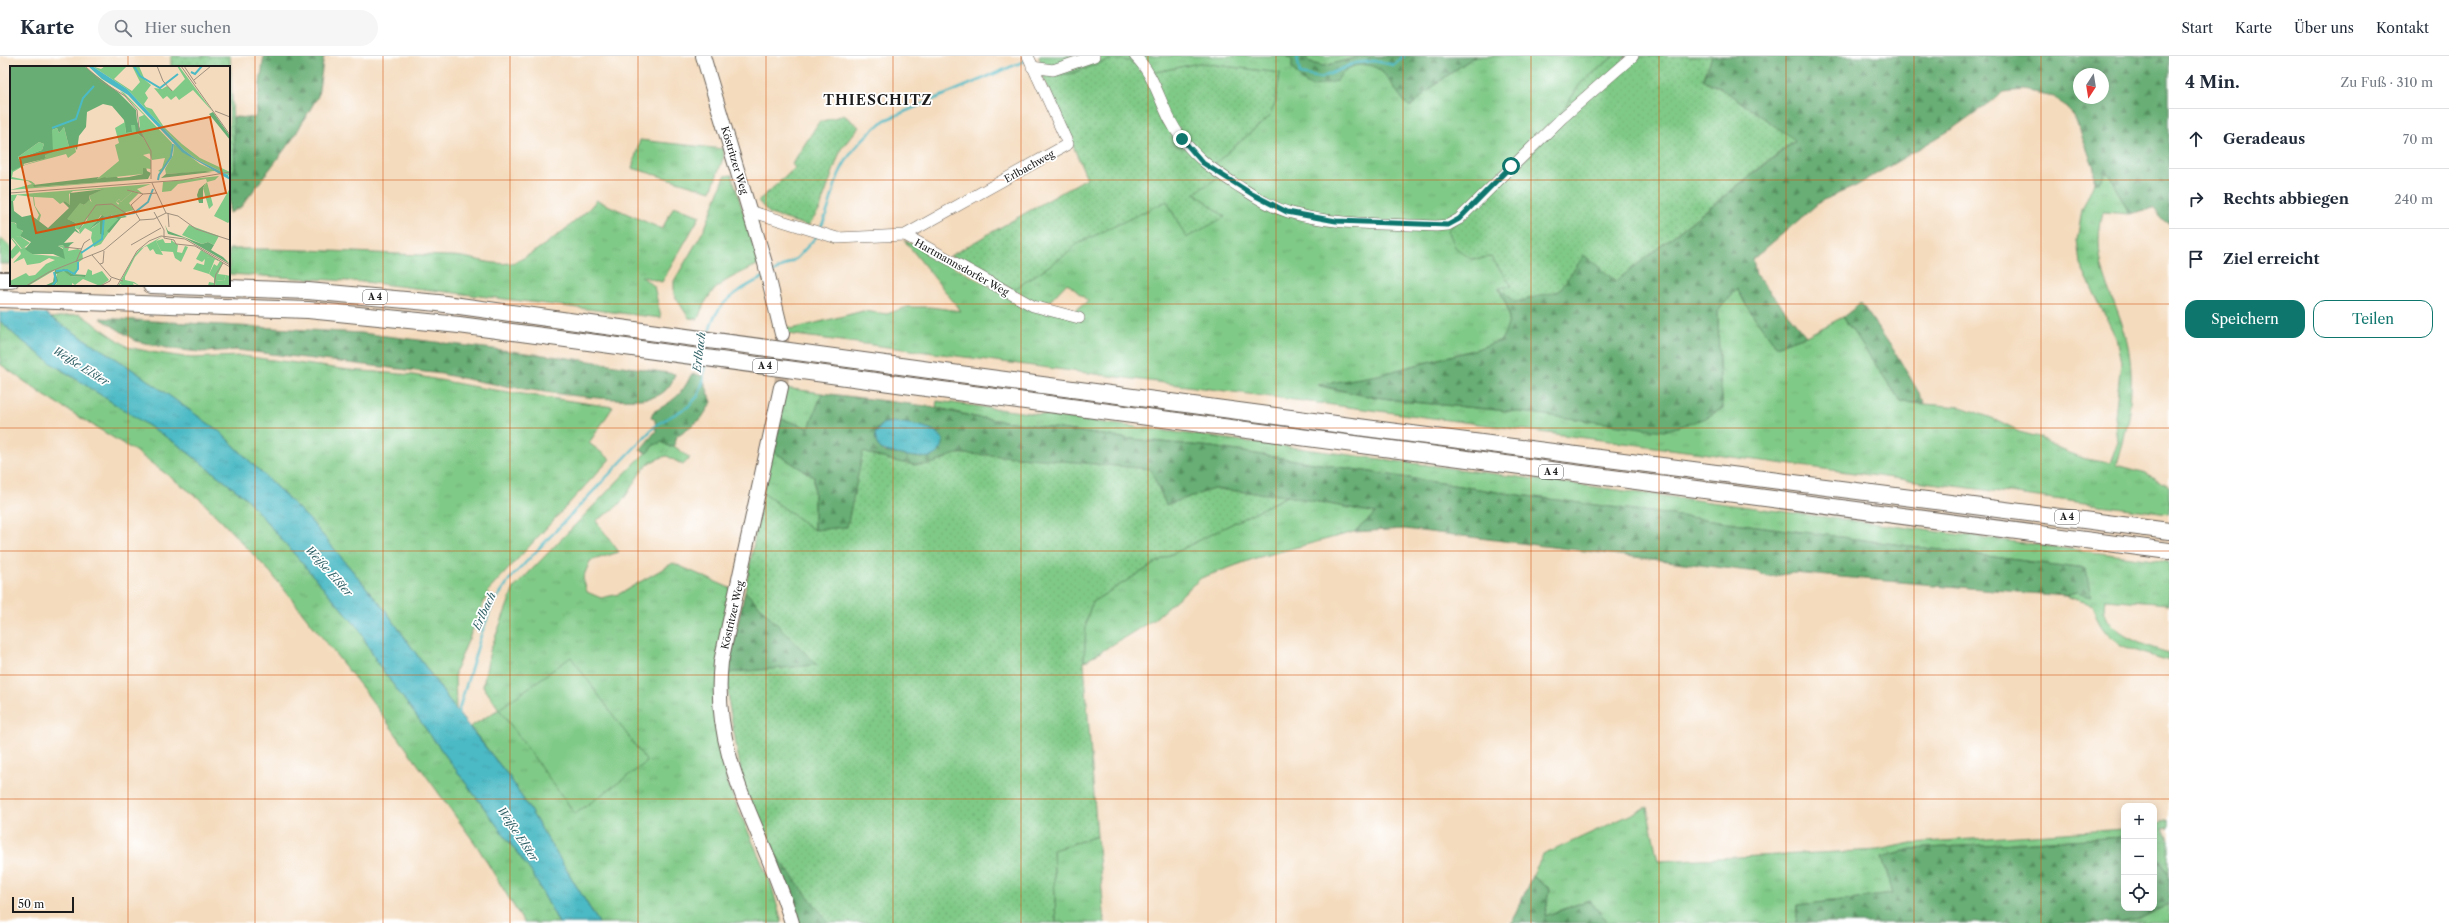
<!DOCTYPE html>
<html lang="de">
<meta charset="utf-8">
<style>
body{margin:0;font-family:"Libre Caslon Text",serif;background:#f6f6f7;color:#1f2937}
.controls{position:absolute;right:12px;bottom:12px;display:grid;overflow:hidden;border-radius:8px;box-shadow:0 2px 10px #0003}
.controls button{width:36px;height:36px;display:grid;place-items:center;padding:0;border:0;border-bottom:1px solid #e0e1e3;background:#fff;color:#1f2937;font:20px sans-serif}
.compass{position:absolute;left:2073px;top:12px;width:36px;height:36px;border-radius:50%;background:#fff;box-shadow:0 2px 10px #0003;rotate:192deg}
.scale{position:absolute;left:12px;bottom:10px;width:62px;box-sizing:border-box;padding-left:4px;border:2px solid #1c1c1c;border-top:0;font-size:11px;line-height:14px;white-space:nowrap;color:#1c1c1c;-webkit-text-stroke:3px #fff;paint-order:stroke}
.stop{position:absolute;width:12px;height:12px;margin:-9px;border:3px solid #0f766e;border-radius:50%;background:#fff}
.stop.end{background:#0f766e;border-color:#fff;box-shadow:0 1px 4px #0008}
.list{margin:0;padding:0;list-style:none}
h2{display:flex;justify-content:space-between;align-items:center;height:52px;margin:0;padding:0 16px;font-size:17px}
h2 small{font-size:13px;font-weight:400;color:#747a83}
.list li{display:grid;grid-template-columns:26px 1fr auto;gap:12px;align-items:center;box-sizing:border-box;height:60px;padding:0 16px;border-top:1px solid #e0e1e3}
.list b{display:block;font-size:15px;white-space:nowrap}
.list em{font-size:13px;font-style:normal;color:#747a83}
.actions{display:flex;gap:8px;padding:12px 16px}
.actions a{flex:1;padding:9px 0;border:1px solid #0f766e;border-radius:12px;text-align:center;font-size:14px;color:#0f766e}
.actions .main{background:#0f766e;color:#fff}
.icon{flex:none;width:22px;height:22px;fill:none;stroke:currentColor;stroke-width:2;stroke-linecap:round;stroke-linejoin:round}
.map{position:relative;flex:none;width:2169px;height:867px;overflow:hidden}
header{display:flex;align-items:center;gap:24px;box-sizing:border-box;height:56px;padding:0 20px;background:#fff;border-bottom:1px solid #e0e1e3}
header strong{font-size:19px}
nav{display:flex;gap:22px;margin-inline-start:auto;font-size:14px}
.search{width:280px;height:36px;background:#f6f6f7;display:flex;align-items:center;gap:10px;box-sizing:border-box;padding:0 14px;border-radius:22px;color:#747a83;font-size:15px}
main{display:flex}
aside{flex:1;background:#fff}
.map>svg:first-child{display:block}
</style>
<header>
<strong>Karte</strong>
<div class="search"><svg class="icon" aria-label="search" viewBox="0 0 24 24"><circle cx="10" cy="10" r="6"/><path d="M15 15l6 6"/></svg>Hier suchen</div>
<nav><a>Start</a><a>Karte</a><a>Über uns</a><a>Kontakt</a></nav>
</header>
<main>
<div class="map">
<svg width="2169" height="867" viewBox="0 0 2169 867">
<defs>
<pattern id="grass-tufts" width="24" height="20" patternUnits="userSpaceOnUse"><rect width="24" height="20" fill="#80ca87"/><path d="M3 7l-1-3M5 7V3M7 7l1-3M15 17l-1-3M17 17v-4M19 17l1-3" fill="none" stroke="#6ead74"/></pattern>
<pattern id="forest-firs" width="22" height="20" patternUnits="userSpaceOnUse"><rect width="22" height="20" fill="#68ae74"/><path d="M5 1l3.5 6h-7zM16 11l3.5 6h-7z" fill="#558d5e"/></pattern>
<pattern id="garden-dots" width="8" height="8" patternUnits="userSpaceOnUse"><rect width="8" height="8" fill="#80ca87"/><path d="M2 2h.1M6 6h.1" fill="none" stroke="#6ead74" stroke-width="1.8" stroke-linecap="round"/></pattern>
<pattern id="water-ripples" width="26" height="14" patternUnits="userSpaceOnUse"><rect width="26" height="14" fill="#4cbac5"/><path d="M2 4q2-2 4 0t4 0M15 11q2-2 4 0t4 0" fill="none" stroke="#429fa9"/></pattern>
</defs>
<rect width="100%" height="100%" fill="#fff"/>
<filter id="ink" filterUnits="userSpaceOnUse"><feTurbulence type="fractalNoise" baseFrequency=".025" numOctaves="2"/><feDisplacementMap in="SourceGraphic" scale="8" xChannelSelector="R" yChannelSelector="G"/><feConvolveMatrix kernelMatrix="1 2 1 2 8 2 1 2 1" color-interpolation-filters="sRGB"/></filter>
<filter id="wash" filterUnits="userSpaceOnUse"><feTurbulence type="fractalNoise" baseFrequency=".012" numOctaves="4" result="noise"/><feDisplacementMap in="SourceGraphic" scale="16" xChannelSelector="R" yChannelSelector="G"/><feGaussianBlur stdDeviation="0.9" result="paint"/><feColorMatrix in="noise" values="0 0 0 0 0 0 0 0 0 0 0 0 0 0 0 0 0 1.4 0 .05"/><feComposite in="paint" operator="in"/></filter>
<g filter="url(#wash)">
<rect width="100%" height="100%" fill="#f4dbbe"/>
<g fill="url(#grass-tufts)" stroke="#4e7352">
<path d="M1039,0H1287L1292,4L1343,15L1356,9L1371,8L1382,15L1410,51L1437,27L1475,0H1614L1580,28L1471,203L1491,201L1512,230L1499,233C1509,255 1514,261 1502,284L1477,293L1378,319L1320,330L1361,339L1411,346L1530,357L1723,352L1719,310L1718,255L1737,232L1747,251L1776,290L1806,280L1843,261L1901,346L1961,351L1989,361L2019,376L2039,381L2052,390L2066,396L2086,403L2110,407L2118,385L2115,360L2121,306L2116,282L2080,208L2077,184L2082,154L2094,126L2099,125L2107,116L2112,122L2129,158L2103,156C2088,214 2120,242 2129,295C2135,333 2128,372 2117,409L2143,416L2169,430V458L788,278L787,270L792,273L863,255L887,258L907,251H930L961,255L904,184L1032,253L1072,257L1088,245L1067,227L1046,249L1034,247L1013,234L1068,197L1077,188L1167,144L1225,161L1195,137L1213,109L1269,61L1280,17L1199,7L1147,18L1109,4L1070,18L1046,19L1043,22Z"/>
<polygon points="1305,0 1361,0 1324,10 1310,7"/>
<polygon points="640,84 723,93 724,100 711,135 632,112"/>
<path d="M732,119L759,208C728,224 710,227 698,263L689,262L674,239V225L705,172L725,120Z"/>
<path d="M596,144L662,173L674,150L700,160L662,226L641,220L654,230L661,262L365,226L229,218V193C303,192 376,198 450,200C471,200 490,210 512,207C527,204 589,158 596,144Z"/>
<polygon points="0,181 11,191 11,208 0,208"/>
<polygon points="80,258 128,291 151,296 191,302 242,300 350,314 413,319 481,332 613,351 589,387 610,403 489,534 455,616 456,654 386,555 310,464 219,375 126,309 51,262"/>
<polygon points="0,265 17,281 51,307 177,388 246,442 359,573 378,608 532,817 559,867 524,867 477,790 364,634 271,517 200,443 135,395 45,340 0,308"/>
<polygon points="785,332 822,337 809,373 779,362"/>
<path d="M937,345L2169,506V548L2105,543C2097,576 2146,590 2169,597V605C2130,592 2105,592 2092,549L2065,540L2076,537L2086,513L1504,437L1212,391L1131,383L975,361L936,351Z"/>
<path d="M662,386L670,391L674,390L690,402L683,409L667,400C640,406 637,425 623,444C617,452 604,459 596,465L619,496L590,505L583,522L587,536L601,542L619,538L673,507L732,533L715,650L727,727L771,828L782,867H599L511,723L470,671L499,653L483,630L490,595L514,532L636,406L654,389Z"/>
<polygon points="771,394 814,421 814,474 763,437"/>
<polygon points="1287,440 1377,457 1354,476 1256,502 1201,522 1153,564 1084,606 1086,566 1092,546 1162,503"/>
<polygon points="1647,751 1658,805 1878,794 1911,787 2124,773 2124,781 1911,793 1882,801 1894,838 1798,849 1796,867 1609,867 1589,844 1545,860 1550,833 1532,820 1543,799"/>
<polygon points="2169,764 2169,772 2163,773 2169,785 2169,818 2154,793 2154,768"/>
<polygon points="1097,780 1105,867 1056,867 1053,794"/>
<polygon points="2169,848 2169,867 2119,867 2139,863"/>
</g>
<g fill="url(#forest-firs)" stroke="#426548" fill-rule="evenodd">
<polygon points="264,0 324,0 318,40 294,81 241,151 229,157 229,118 235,112 233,61 255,62"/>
<path d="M1287,0H1305L1310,7L1324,10L1361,0H1475L1437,27L1410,51C1391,35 1387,5 1358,9C1347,11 1342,16 1337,25L1312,31L1302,25L1292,12V4Z"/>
<path d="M1712,0H2169V169L2153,152L2129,158L2112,122L2107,116L2099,126H2094V112L2074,60L2054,40L2023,34L2004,36L1952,73L1856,130L1821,145L1753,203L1756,219L1806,280L1776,290L1747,251L1737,232L1718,255L1719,310L1723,352L1704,363L1664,375L1530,357L1411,346L1361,339L1318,329L1378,319L1477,293L1501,284C1514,261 1509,255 1499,232L1515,246L1584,199L1616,225L1795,85L1719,31L1703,24ZM2079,18H2103V42H2079Z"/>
<polygon points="1861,247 1895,296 1925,347 1901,346 1843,261"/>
<path d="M100,262L361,277L576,303L675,318C673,326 667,335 659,339C632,354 477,326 442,318L237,294L200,296L172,293L136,285Z"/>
<path d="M696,318L702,320L712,346L701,363L677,380L674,390L670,391L662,386L654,389L647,397L640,394L656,375L655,364L651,361L653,356C672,346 682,339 691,319Z"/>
<path d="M822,337L926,350L975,361L1131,383L1212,391L1504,437L2086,513L2091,541L2076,537L2065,540L1793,517L1768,521L1757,516L1405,473L1354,476L1376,457L1287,440L1214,433L1166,449L1150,413C1087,408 1025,400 962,398C951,397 942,406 931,408C910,412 883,402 863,396L847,471L814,474V421L771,394L779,362L809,372ZM878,372L922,402L884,396C876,389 873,382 878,372Z"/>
<polygon points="745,535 817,609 727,617"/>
<polygon points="2124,781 2124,852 2154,852 2154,793 2169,818 2169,848 2139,863 2119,867 1796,867 1798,849 1893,838 1882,801 1911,793"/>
<polygon points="764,784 829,867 796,867"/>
<polygon points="1532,820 1550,833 1545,860 1589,844 1609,867 1511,867"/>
</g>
<g fill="url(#garden-dots)" stroke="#4e7352">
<polygon points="171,0 230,0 235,112 229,118 229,11 171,11"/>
<polygon points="1614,0 1712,0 1703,24 1723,34 1795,84 1616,225 1584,199 1559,235 1515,246 1499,232 1512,230 1491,201 1471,203 1455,191 1448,174 1539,91 1580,28"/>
<path d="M1109,4C1128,3 1133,4 1147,18L1199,7L1280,17L1275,48L1269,61L1213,109L1220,120L1195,137L1225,161L1186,182L1167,145L1077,188L1068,197L1013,234L950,200L1087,122L1043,22L1046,19L1070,18Z"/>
<polygon points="844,59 859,71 841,93 819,155 808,170 770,158 758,145 795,112 792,108 819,66"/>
<path d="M863,396C883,402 910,412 931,408C942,406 951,397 962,398C1025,400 1087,408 1150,413L1166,449L1214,433L1287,440L1162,503L1092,546L1086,566L1084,606L1097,780L1053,794L1056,867H829L764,784L743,728L729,649L727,617L817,609L745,535L763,437L814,474L847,471Z"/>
</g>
<polygon fill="#80ca87" stroke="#4e7352" points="571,601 647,706 575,758 499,653"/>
<g fill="url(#water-ripples)" stroke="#346b70">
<polygon points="0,216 51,262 126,309 219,375 310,464 386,555 458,657 511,723 599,867 559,867 532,817 378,608 359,573 246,442 177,388 51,307 17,281 0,265"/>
<path d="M891,366C902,367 951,370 942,391C940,395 935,400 930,401C922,403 886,398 880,392C876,389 876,383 875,378L882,368Z"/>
</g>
<polygon fill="#f4dbbe" points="0,214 11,223 11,229 17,229 49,257 0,256"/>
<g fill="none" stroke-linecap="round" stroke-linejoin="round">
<g stroke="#4cbac5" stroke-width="2.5">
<polyline points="1297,0 1300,18 1321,22 1355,7 1374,5 1394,9 1404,0"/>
<path d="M820,173C828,158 831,143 836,126C845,100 863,80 885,64L1027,4"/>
<polyline points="772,217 797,202 817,180"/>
<path d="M709,279C712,249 739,233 764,221"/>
<polyline points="457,660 482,576 493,548 510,523 656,369 689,350 698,340 703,326 705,308"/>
</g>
</g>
</g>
<g filter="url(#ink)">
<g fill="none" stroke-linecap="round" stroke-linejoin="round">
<polyline stroke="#c9b59e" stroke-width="14" stroke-dasharray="14 7" stroke-linecap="butt" points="781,331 783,306 782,278"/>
<defs>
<g id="minor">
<path d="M1135,0C1158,22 1161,57 1182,83C1198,103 1212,113 1232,126C1250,137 1268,150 1288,156C1335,170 1387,167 1436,170L1448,169L1459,163L1562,62L1633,0"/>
<polyline points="1032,11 1053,14 1094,0"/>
<polyline points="750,155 837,182 905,179 1033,250 1079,262"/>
<polyline points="905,179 1068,88 1028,0"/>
</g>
<g id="major">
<polyline points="703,0 765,207 782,278"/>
<path d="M781,331L721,606C710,706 766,776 792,867"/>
</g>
<g id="highway">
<polyline points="0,224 11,224"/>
<polyline points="151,229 308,235 438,247 598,269"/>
<polyline points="0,243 308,254 459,269 596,287"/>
<polyline points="937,315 1381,374 2169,475"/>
<polyline points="934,333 2169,495"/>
</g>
</defs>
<use href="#minor" stroke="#685f55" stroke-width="12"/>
<use href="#major" stroke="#685f55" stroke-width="16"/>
<use href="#highway" stroke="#685f55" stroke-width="18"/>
<use href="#minor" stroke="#fff" stroke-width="11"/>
<use href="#major" stroke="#fff" stroke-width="14"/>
<use href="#highway" stroke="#fff" stroke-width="16"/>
<defs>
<g id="highway-bridge">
<polyline points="598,269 937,315"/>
<polyline points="596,287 934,333"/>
</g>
</defs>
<use href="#highway-bridge" stroke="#685f55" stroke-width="18" stroke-linecap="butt"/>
<use href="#highway-bridge" stroke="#fff" stroke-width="16"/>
</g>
</g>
<g fill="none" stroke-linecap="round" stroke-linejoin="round" filter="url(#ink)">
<polyline stroke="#0f766e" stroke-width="5" points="1182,83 1203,107 1252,138 1287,156 1336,165 1448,169 1459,163 1511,110"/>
</g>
<path fill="none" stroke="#d4530e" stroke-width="1" stroke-opacity="0.55" d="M128,0V11M255,0V867M383,0V867M510,0V867M638,0V867M766,0V867M893,0V867M1021,0V867M1148,0V867M1276,0V867M1403,0V867M1531,0V867M1659,0V867M1786,0V867M1914,0V867M2041,0V867M0,124H11M229,124H2169M128,229V867M0,248H2169M0,372H2169M0,495H2169M0,619H2169M0,743H2169"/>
<g text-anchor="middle" stroke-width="3.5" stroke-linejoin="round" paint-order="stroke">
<g fill="#fff" stroke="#606060" stroke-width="1">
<rect x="363" y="234" width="24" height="14" rx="3"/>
<rect x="753" y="303" width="24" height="14" rx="3"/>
<rect x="1539" y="409" width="24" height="14" rx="3"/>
<rect x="2055" y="454" width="24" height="14" rx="3"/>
</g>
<g font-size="9" font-weight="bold" fill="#1c1c1c">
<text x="375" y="244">A 4</text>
<text x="765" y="313">A 4</text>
<text x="1551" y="419">A 4</text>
<text x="2067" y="464">A 4</text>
</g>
<g font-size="10" fill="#1c1c1c" stroke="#fff">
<text transform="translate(735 104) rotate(73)" y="4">Köstritzer Weg</text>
<text transform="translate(1029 110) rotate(-29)" y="4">Erlbachweg</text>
<text transform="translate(962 211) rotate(29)" y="4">Hartmannsdorfer Weg</text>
<text transform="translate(732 559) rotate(-77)" y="4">Köstritzer Weg</text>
</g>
<g font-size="11" font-style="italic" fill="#326368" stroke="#fff">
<text transform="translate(699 296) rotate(-83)" y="4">Erlbach</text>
<text transform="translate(81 310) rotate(32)" y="4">Weiße Elster</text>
<text transform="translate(329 515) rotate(48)" y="4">Weiße Elster</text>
<text transform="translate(484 555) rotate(-65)" y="4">Erlbach</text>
<text transform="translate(518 778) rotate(56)" y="4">Weiße Elster</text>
</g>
<g font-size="14" font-weight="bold" letter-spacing="1" fill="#1c1c1c" stroke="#fff">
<text x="878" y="49">THIESCHITZ</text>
</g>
</g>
<g transform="translate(10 10)">
<rect width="220" height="220" fill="#f4dbbe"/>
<path d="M82,0L91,3L95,0H117L104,13L122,25L130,16L122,0H129L135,14L141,19L135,27L138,32L134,38L136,41L142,43L154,61L172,78L190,92L220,106V110L186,93L174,84L117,23ZM110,25L114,27L162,77L161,90L151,106L148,105L152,102L155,92L142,94L130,63L129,51L134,49ZM54,61L59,81H65L66,86L58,92L56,88L15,99L3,106L2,111L21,115L25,118L24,121L127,114L0,124L22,118L18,115L0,113V101L12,99L8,91L29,76L34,78L32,84L13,91L14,99L36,92L35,89L42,64L47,62L49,67ZM164,78L190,98L206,105L156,108L155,103L163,89ZM110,94V100L105,105L95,112L87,113ZM209,110L205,114L197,116L196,113L168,118L161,125L152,126L153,116ZM141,118L127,123L133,128L123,125L111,136L109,133L106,136L115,147H125L107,151L100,149L96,152L91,149L81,163L90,156L94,169V154L100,151L108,153L91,178L84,181L81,172L82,166L75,162L70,168L69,164L77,154L82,137L79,130L93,123L63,125L59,128L60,139L55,135L50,138L43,132L24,131L25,140L31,149L29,156L27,153L29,149L24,139L23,131L7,129L4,135H0V129ZM0,156L5,157L13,166L10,170L2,172L11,183L15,181L22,188L53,191V182L48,180L60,178L58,185L68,183L72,185L73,193L69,196L66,208H62L54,202L50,205L45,204L18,220H0V215L16,207L19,210L25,209L36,198L45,194L39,192L30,197L17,199L14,192L3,197L11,188L10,185L2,193L0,190V186L6,179L0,171ZM179,159L209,170L204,179L198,176L192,178L172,169ZM153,170L146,175L153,189L146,188L143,183L140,185L137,180L134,181L125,191L115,211V214L124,216L130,220L123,217L124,220H112L111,218L108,220L124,190L130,183ZM198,188L213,197L208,208L216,209L214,215L207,214L205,220H198L199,216L204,217V212L199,208L204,198L207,200L210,195L196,191ZM78,203L82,205V209L92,205L99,214L90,220L73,213L65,219L62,217V220H44L47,217V207L55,205L60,210L75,211Z" fill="#80ca87"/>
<path d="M0,0H74L109,27L126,44L127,55L134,73L126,66L116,67L114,54L102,40L93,38L77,46L76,61L69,70L67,84L65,81H59L54,61L49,67L47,62L42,64L43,86L35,89L36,92L34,93L13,98L10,95L13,91L32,84L34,78L29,76L8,91L12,100L2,105L0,101ZM203,46L220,70V74L199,48ZM136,101L137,105L141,107L138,113L24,121L23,119L89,111L87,113L105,109L108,112L119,111L133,108V102ZM195,105L202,106L151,112L156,108ZM196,117L193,122V137H189L187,129L189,123ZM94,123L79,130L80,135L74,139L70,138L58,153L66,157L65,162L70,168L65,165L54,177L64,176L56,182L53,179L48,180L53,183L55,193L43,188H22L15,183L21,176L10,170L13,165L7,162L6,157L0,156L1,135H3L4,145L12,151L21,149L38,162L59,142L53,136L55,135L60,139V127ZM92,149L96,152L100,149L104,151L115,150L117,151L111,152L99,167L97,165L108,153L100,151L94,154V169L90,168V156L80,163ZM155,159L158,165L192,178L198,176L204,179L201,184L213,191L220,198L175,172L158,168ZM54,202L62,208L76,209L75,211L60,210L54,205L46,208L48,215L45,219L34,220L43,216L45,204L50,205Z" fill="#68ae74"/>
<path d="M167,0H169L203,46L183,24L169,34L166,30L161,34L157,30L153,33L144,22L152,23L157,20L163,25L175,13ZM115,56L116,67L122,66L121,59H125L126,66L134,73L141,87L133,89L141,94V103L133,102V108L95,112L110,99L105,79L109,77L105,62ZM197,116L203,139L199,143L193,122ZM123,125L129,127L119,137L124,144L104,149L109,137L106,136L109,133L111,136ZM79,134L86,139L69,164L65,162L66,157L57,153L70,137L74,139ZM10,170L20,177L12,183L2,171ZM153,173L155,177H161V174L168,179L167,186L172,187L175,180L178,181L171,196L165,192L163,186L151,185L146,175ZM191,184L198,188L197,191L205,193L199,208L183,203L187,197L194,199L195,193L192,196L186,193ZM216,209L220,210V220H205L206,214L214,215Z" fill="#80ca87"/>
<path d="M147.5 78a5.5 5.5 0 1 1 11 0a5.5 5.5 0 1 1-11 0ZM220,122V155L218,157L204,150Z" fill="#80ca87"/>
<path d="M78,0H82L117,23L174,84L186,93L218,109L220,114L172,86L118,29L92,13Z" fill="#4cbac5"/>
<path fill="none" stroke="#4cbac5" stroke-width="2" d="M124,0L130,10L150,22L168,8M181,6L185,8L192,0M42,62L66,53L73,32L84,20M148,114L149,109L161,91L163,78M71,187L92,173L94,152L124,147L138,136L143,123M46,205L57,204L64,208L68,203V196M42,220L46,215L44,206"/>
<path fill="none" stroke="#9e8f7d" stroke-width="1" d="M75,0L91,15L115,30L127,44L129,63L141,85V113M147,0L153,15L162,25M171,0L220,69M174,0L186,18M184,14L201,0M205,45L220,51M142,117L156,147M117,124L133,128L147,127M0,127L173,114L220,106M144,146L154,164V172L164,174L166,178L185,180L220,201M158,147L159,161M130,154L121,139L133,128M69,163L86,139L102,138L117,148L125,145M121,179L151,162M54,181L72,183M82,189L101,211L113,215M66,196L74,177L80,173M90,198L93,197L94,185M16,220L39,206L94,184L130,154L144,153L156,147L168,150L186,163L220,174M90,220L100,215L101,212M107,220L127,185L139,175L151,170L175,173L220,199M204,220L206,208L213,197"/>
<path fill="#d4530e" fill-opacity="0.15" stroke="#d4530e" stroke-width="2" d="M200,51L216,127L26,167L10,92Z"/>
<rect width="220" height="220" fill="none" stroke="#1c1c1c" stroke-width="2"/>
</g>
</svg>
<div class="controls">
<button>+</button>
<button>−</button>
<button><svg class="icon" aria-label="locate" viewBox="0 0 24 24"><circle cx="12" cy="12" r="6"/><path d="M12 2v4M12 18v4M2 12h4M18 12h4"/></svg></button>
</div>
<svg class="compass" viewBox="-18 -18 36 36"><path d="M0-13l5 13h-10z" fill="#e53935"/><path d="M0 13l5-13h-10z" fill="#747a83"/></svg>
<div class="scale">50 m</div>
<div class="stop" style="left:1511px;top:110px"></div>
<div class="stop end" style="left:1182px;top:83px"></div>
</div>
<aside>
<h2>4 Min.<small>Zu Fuß · 310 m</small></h2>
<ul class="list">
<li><svg class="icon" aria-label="ahead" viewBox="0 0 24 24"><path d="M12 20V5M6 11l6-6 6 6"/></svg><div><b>Geradeaus</b></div><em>70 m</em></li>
<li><svg class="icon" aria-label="right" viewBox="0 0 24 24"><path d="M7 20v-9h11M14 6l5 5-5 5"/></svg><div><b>Rechts abbiegen</b></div><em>240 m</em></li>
<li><svg class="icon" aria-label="arrive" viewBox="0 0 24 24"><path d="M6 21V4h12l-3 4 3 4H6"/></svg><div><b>Ziel erreicht</b></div></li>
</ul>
<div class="actions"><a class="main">Speichern</a><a>Teilen</a></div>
</aside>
</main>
